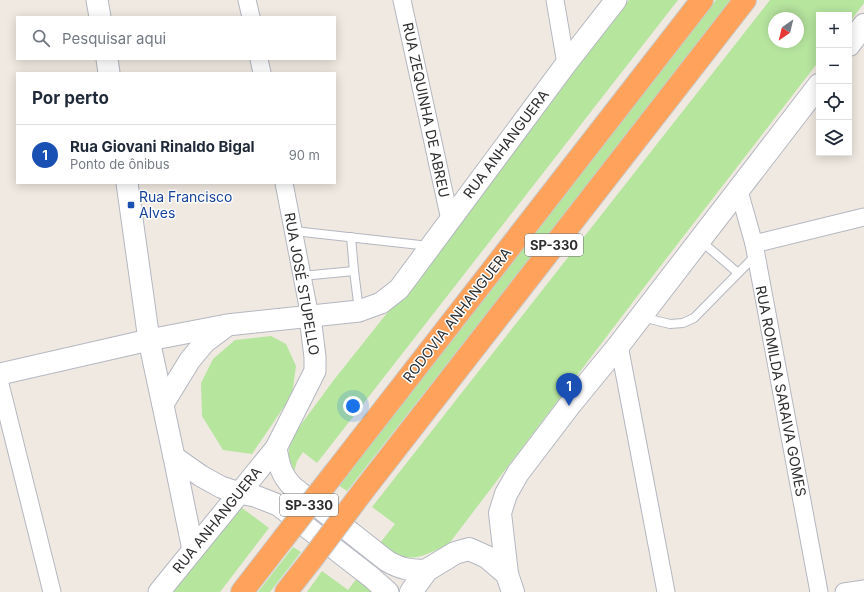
<!DOCTYPE html>
<html lang="pt">
<meta charset="utf-8">
<style>
body{margin:0;font-family:Inter,sans-serif;background:#f6f6f7;color:#1f2937}
.controls{position:absolute;right:12px;top:12px;display:grid;overflow:hidden;border-radius:0px;box-shadow:0 2px 10px #0003}
.controls button{width:36px;height:36px;display:grid;place-items:center;padding:0;border:0;border-bottom:1px solid #e0e1e3;background:#fff;color:#1f2937;font:20px sans-serif}
.compass{position:absolute;left:768px;top:12px;width:36px;height:36px;border-radius:50%;background:#fff;box-shadow:0 2px 10px #0003;rotate:215deg}
.you{position:absolute;left:353px;top:406px;width:14px;height:14px;margin:-10px;border:3px solid #fff;border-radius:50%;background:#1a73e8;box-shadow:0 0 0 6px #1a73e833}
.badge{display:grid;place-items:center;width:26px;height:26px;border-radius:50%;background:#0b8043;color:#fff;font-size:13px;font-weight:700}
.pin{position:absolute;translate:-50% -33px;filter:drop-shadow(0 1px 2px #0008)}
.pin::after{content:'';position:absolute;top:21px;width:14px;height:12px;background:inherit;clip-path:polygon(0 0,100% 0,50% 100%)}
.list{margin:0;padding:0;list-style:none}
h2{display:flex;justify-content:space-between;align-items:center;height:52px;margin:0;padding:0 16px;font-size:17px}
h2 small{font-size:13px;font-weight:400;color:#747a83}
.list li{display:grid;grid-template-columns:26px 1fr auto;gap:12px;align-items:center;box-sizing:border-box;height:60px;padding:0 16px;border-top:1px solid #e0e1e3}
.list b{display:block;font-size:15px;white-space:nowrap}
.list p{margin:0;font-size:13px;white-space:nowrap;color:#747a83}
.list em{font-size:13px;font-style:normal;color:#747a83}
.icon{flex:none;width:22px;height:22px;fill:none;stroke:currentColor;stroke-width:2;stroke-linecap:round;stroke-linejoin:round}
.map{position:relative;flex:none;width:864px;height:592px;overflow:hidden}
.search{position:absolute;background:#fff;box-shadow:0 2px 10px #0003;left:16px;top:16px;width:320px;height:44px;display:flex;align-items:center;gap:10px;box-sizing:border-box;padding:0 14px;border-radius:0px;color:#747a83;font-size:15px}
.panel{position:absolute;background:#fff;box-shadow:0 2px 10px #0003;left:16px;top:72px;width:320px;height:112px;border-radius:0px}
.map>svg:first-child{display:block}
</style>
<div class="map">
<svg width="864" height="592" viewBox="0 0 864 592">
<rect width="100%" height="100%" fill="#efe9e1"/>
<g fill="#b6e59e" fill-rule="evenodd">
<polygon points="629,0 678,0 317,463 303,452 297,461 294,472 288,454 290,445 297,430 333,381 399,298"/>
<polygon points="716,0 733,0 347,491 338,485"/>
<path d="M770,0H864V3L849,23V15H819V61L642,290L448,545C417,558 410,566 380,543L395,524L372,507ZM774,18H798V42H774Z"/>
<polygon points="271,336 286,344 296,366 292,395 252,454 223,450 202,416 201,383 213,359 235,340"/>
<polygon points="238,505 269,528 220,592 171,592"/>
<polygon points="293,547 301,552 270,592 258,592"/>
<polygon points="322,571 348,590 361,573 380,592 307,592"/>
</g>
<g fill="none" stroke-linecap="round" stroke-linejoin="round">
<defs>
<g id="service">
<polyline points="294,231 429,246"/>
<polyline points="351,237 354,271 359,310"/>
<polyline points="701,241 738,273"/>
<polyline points="302,276 354,271"/>
<polyline points="642,317 670,324 683,323 694,318 756,255"/>
</g>
<g id="minor">
<polyline points="247,0 251,17"/>
<polyline points="402,0 450,220"/>
<polyline points="555,0 566,64"/>
<polyline points="259,59 262,73"/>
<polyline points="284,183 310,317"/>
<polyline points="739,191 754,244 819,592"/>
<polyline points="754,244 864,217"/>
<polyline points="619,345 666,592"/>
<polyline points="0,384 52,592"/>
<polyline points="844,592 864,589"/>
</g>
<g id="tertiary">
<polyline points="97,0 100,17"/>
<polyline points="107,59 109,73"/>
<polyline points="127,183 149,340 174,457 193,550"/>
<polyline points="0,374 149,340 227,325 359,311 381,303 399,289 566,64 616,0"/>
<polyline points="163,404 190,360 205,342 225,327"/>
<path d="M276,448C279,465 281,475 293,487L387,561C401,569 411,571 427,570"/>
<polyline points="174,457 201,476 221,487 239,493 255,496 278,505 371,577 388,592"/>
<polyline points="159,592 276,448 315,371 315,357 310,317"/>
</g>
<g id="secondary">
<polyline points="849,45 864,25"/>
<polyline points="411,592 427,570 455,553 469,549 487,557 507,574"/>
<polyline points="513,592 507,574 500,513 506,494 518,473 569,406 619,345 819,85"/>
</g>
<g id="motorway">
<polyline points="336,471 702,0"/>
<polyline points="363,491 745,0"/>
<polyline points="242,592 283,539"/>
<polyline points="286,592 312,559"/>
</g>
</defs>
<use href="#service" stroke="#b4b7c1" stroke-width="10"/>
<use href="#minor" stroke="#b4b7c1" stroke-width="19"/>
<use href="#tertiary" stroke="#b4b7c1" stroke-width="23"/>
<use href="#secondary" stroke="#b4b7c1" stroke-width="24"/>
<use href="#motorway" stroke="#c9c9c9" stroke-width="24"/>
<use href="#service" stroke="#fff" stroke-width="8"/>
<use href="#minor" stroke="#fff" stroke-width="17"/>
<use href="#tertiary" stroke="#fff" stroke-width="21"/>
<use href="#secondary" stroke="#fff" stroke-width="22"/>
<use href="#motorway" stroke="#ffa35c" stroke-width="22"/>
<defs>
<g id="motorway-bridge">
<polyline points="283,539 336,471"/>
<polyline points="312,559 363,491"/>
</g>
</defs>
<use href="#motorway-bridge" stroke="#c9c9c9" stroke-width="24" stroke-linecap="butt"/>
<use href="#motorway-bridge" stroke="#ffa35c" stroke-width="22"/>
</g>
<rect fill="#1a4fb4" stroke="#fff" stroke-width="1.5" x="127" y="201" width="8" height="8" rx="2"/>
<g text-anchor="middle" stroke-width="3" stroke-linejoin="round" paint-order="stroke">
<g fill="#fff" stroke="#6d6d6d" stroke-width="1">
<rect x="525" y="234" width="58" height="22" rx="3"/>
<rect x="280" y="494" width="58" height="22" rx="3"/>
</g>
<g font-size="13" font-weight="bold" fill="#2e2e2e">
<text x="554" y="250">SP-330</text>
<text x="309" y="510">SP-330</text>
</g>
<g font-size="14" fill="#2e2e2e" stroke="#fff">
<text transform="translate(426 110) rotate(78)" y="5">RUA ZEQUINHA DE ABREU</text>
<text transform="translate(506 144) rotate(-53)" y="5">RUA ANHANGUERA</text>
<text transform="translate(302 284) rotate(80)" y="5">RUA JOSÉ STUPELLO</text>
<text transform="translate(457 315) rotate(-52)" y="5">RODOVIA ANHANGUERA</text>
<text transform="translate(781 391) rotate(79)" y="5">RUA ROMILDA SARAIVA GOMES</text>
<text transform="translate(217 520) rotate(-51)" y="5">RUA ANHANGUERA</text>
</g>
<g font-size="14" fill="#164399" stroke="#fff" text-anchor="start">
<text x="139" y="202">Rua Francisco<tspan x="139" dy="16">Alves</tspan></text>
</g>
</g>
</svg>
<div class="controls">
<button>+</button>
<button>−</button>
<button><svg class="icon" aria-label="locate" viewBox="0 0 24 24"><circle cx="12" cy="12" r="6"/><path d="M12 2v4M12 18v4M2 12h4M18 12h4"/></svg></button>
<button><svg class="icon" aria-label="layers" viewBox="0 0 24 24"><path d="M12 4l9 5-9 5-9-5zM3 14l9 5 9-5"/></svg></button>
</div>
<svg class="compass" viewBox="-18 -18 36 36"><path d="M0-13l5 13h-10z" fill="#e53935"/><path d="M0 13l5-13h-10z" fill="#747a83"/></svg>
<div class="you"></div>
<div class="pin badge" style="left:569px;top:406px;background:#1a4fb4">1</div>
<div class="search"><svg class="icon" aria-label="search" viewBox="0 0 24 24"><circle cx="10" cy="10" r="6"/><path d="M15 15l6 6"/></svg>Pesquisar aqui</div>
<section class="panel">
<h2>Por perto<small></small></h2>
<ul class="list">
<li><span class="badge" style="background:#1a4fb4">1</span><div><b>Rua Giovani Rinaldo Bigal</b><p>Ponto de ônibus</p></div><em>90 m</em></li>
</ul>
</section>
</div>
